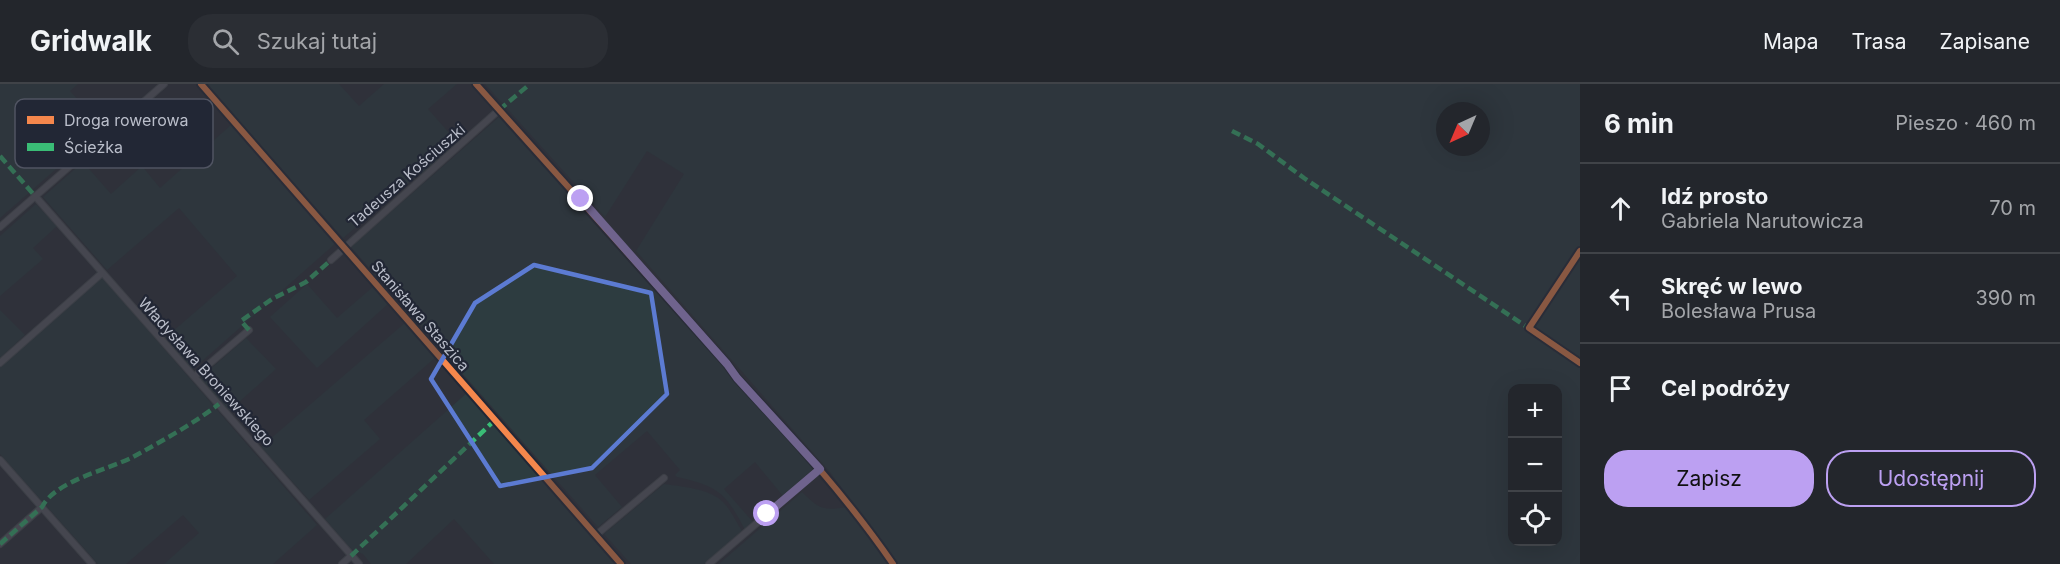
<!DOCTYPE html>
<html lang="pl">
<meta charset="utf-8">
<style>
body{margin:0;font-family:Inter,sans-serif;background:#2b2e34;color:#f1f3f6}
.controls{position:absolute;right:18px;bottom:18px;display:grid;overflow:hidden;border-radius:12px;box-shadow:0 6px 24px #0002}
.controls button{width:54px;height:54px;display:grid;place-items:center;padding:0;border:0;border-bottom:2px solid #404348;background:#23262c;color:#f1f3f6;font:30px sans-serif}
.compass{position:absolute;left:1436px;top:18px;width:54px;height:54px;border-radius:50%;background:#23262c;box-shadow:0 6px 24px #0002;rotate:224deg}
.stop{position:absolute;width:18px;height:18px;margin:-14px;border:4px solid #bca0f2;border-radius:50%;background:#fff}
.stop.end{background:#bca0f2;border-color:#fff;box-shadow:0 2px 6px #0008}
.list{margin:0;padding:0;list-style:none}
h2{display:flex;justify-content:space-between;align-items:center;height:78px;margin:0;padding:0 24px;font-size:26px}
h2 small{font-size:20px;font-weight:400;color:#a3a5a9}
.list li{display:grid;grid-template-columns:39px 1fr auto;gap:18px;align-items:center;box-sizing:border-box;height:90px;padding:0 24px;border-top:2px solid #404348}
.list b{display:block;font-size:22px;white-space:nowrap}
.list p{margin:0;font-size:20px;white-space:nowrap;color:#a3a5a9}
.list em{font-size:20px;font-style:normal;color:#a3a5a9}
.actions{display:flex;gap:12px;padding:18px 24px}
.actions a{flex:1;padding:14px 0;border:2px solid #bca0f2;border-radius:24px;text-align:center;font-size:21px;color:#bca0f2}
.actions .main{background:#bca0f2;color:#111}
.icon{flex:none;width:33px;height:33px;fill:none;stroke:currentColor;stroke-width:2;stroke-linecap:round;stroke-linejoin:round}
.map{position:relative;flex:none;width:1580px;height:480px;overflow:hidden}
header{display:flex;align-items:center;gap:36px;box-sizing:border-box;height:84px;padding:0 30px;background:#23262c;border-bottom:2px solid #404348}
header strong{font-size:28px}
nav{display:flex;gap:33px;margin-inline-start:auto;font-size:21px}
.search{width:420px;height:54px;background:#2b2e34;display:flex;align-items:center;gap:15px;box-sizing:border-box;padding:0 21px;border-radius:24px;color:#a3a5a9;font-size:22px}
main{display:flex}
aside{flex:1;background:#23262c}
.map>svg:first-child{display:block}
</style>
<header>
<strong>Gridwalk</strong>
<div class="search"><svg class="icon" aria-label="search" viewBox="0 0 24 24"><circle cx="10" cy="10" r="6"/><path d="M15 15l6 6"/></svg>Szukaj tutaj</div>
<nav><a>Mapa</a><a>Trasa</a><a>Zapisane</a></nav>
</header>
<main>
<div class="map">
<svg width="1580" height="480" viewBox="0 0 1580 480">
<rect width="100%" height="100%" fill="#2f323a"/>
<g fill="#2d3c40" fill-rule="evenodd">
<polygon points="0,0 78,0 70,7 103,44 0,134"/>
<polygon points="205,0 339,0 359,22 384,0 457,0 428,25 459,60 422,92 419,90 343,154"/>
<path d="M485,0H1580V480H896L830,388L636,167L684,90L647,67L605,133ZM1445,27H1481V63H1445ZM1512,304H1558V458H1512Z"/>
<path d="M499,33L814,384L783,412L755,378L724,405L753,438L745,446C726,409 718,402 677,393L675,391L680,386L647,347L595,391L622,423L598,443L351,163Z"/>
<polygon points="231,41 336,159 192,286 165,254 237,192 179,124 107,186 43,113 83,78 111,110 142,82 160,104"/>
<polygon points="36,120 57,142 33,164 43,175 0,212 0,152"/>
<polygon points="102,193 317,441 273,480 164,480 199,449 183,431 126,480 98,480 0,370 0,283"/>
<polygon points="307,200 337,234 374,202 389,219 317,284 270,233"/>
<polygon points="0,226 25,251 0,274"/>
<polygon points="406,238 437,272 364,336 380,355 309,416 261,363"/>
<polygon points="246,254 276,285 229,327 200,294"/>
<polygon points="468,308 618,480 494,480 454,435 406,480 371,480 363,470 351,465 325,435"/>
<path d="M664,400C682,403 709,404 723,418C731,426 736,438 742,447L704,480H631L604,450Z"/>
<path d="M802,408C819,425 823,427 847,423L891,480H719Z"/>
</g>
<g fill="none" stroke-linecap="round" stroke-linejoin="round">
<defs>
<g id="minor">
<polyline points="201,0 621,480"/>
<path d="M476,0L727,280L737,294C793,354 847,413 893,480"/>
<polyline points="35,112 359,480"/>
<polyline points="0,143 164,0"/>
<polyline points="331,176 499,26"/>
<polyline points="0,279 102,189"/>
<polyline points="195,292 249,246"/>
<polyline points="0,376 92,480"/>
<polyline points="596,451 664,394"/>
<polyline points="0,460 42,423"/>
<polyline points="342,480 351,472"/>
<polyline points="709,480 820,385"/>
</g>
</defs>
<use href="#minor" stroke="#4c4f55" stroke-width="8"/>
<use href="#minor" stroke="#5f6168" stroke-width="6"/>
<g stroke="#3abd76" stroke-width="4.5" stroke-dasharray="9 4.5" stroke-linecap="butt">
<polyline points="499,26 530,0"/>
<polyline points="1232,47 1258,60 1304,94 1533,247"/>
<polyline points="0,72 35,112"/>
<polyline points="249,246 241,237 272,215 306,198 331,176"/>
<path d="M0,460L42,423C55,397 107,386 133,373C162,357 193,340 219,320"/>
<polyline points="351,472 495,336"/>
</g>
<defs>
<g id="cycleway">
<polyline points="201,0 621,480"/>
<path d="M476,0L727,280L737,294C793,354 847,413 893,480"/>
<polyline points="1580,167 1529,244 1580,279"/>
</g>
</defs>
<use href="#cycleway" stroke="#222735" stroke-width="10"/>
<use href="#cycleway" stroke="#f5874c" stroke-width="6"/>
</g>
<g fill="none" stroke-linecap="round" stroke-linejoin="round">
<polyline stroke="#bca0f2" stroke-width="8" points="581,115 727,280 737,294 820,385 767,430"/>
</g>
<path d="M0 0H1580V480H0ZM534,181L651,209L667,310L592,384L500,402L431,295L475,219Z" fill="#2f323a" fill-opacity=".55" fill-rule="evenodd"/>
<path fill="none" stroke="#5c7bd2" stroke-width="4.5" stroke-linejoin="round" d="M534,181L651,209L667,310L592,384L500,402L431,295L475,219Z"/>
<g text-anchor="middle" stroke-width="4.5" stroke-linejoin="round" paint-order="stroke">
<g font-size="15" fill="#babeca" stroke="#222735">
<text transform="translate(407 92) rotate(-41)" y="5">Tadeusza Kościuszki</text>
<text transform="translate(420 232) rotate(49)" y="5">Stanisława Staszica</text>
<text transform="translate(206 288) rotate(48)" y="5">Władysława Broniewskiego</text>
</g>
</g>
<rect x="15" y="15" width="198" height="69" rx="9" fill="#222735" stroke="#505462" stroke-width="1.5"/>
<rect x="27" y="32" width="27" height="8" fill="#f5874c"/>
<rect x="27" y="59" width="27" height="8" fill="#3abd76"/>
<g font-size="16" fill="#babeca">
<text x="64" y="42">Droga rowerowa</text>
<text x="64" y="69">Ścieżka</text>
</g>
</svg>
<div class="controls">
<button>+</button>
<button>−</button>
<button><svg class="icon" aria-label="locate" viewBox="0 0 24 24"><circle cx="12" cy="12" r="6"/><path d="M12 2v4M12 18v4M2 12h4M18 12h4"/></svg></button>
</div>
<svg class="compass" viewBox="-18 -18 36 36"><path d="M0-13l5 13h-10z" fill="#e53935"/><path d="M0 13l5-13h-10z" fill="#a3a5a9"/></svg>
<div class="stop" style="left:767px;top:430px"></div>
<div class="stop end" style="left:581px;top:115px"></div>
</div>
<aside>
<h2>6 min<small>Pieszo · 460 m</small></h2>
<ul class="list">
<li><svg class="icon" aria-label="ahead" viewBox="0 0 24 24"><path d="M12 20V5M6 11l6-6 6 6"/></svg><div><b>Idź prosto</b><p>Gabriela Narutowicza</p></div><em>70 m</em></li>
<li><svg class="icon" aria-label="left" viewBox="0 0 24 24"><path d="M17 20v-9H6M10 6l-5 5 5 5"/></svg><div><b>Skręć w lewo</b><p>Bolesława Prusa</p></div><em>390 m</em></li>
<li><svg class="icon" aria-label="arrive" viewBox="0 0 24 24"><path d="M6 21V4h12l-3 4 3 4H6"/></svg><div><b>Cel podróży</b></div></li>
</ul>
<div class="actions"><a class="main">Zapisz</a><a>Udostępnij</a></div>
</aside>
</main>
